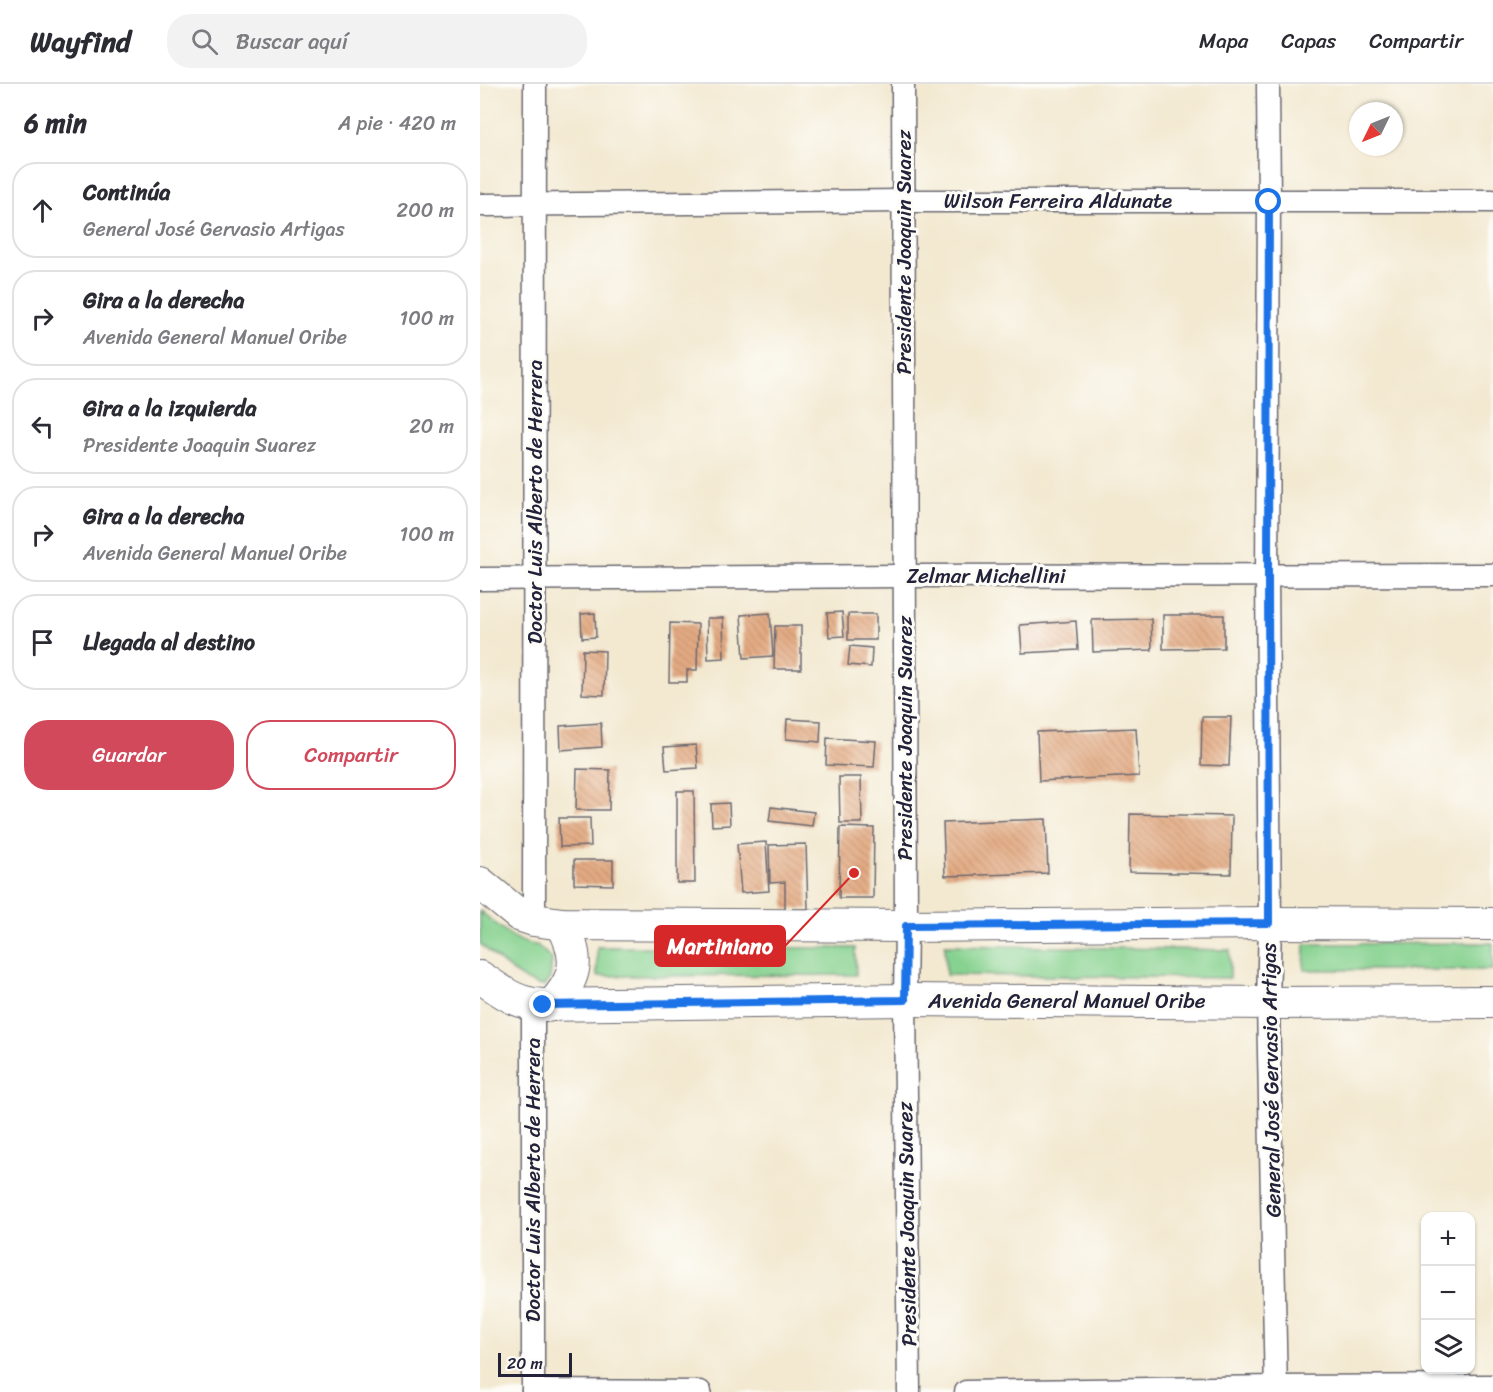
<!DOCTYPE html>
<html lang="es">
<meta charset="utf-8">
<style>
body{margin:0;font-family:Sriracha,sans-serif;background:#f2f2f3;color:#2b2b33}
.controls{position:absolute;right:18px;bottom:18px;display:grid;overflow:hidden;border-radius:12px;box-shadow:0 2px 4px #0004}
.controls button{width:54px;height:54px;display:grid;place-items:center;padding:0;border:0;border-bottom:2px solid #e1e1e2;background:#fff;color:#2b2b33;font:30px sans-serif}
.compass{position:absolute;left:869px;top:18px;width:54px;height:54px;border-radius:50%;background:#fff;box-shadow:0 2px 4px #0004;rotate:227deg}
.scale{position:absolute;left:18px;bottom:15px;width:74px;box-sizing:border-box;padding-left:6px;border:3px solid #22223b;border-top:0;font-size:16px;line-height:21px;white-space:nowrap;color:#22223b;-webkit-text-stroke:4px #fdfcf7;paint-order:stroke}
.stop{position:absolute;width:18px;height:18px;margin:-14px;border:4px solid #1a73e8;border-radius:50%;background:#fff}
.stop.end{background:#1a73e8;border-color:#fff;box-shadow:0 2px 6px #0008}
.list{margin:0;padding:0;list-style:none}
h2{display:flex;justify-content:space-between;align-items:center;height:78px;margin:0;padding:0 24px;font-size:26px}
h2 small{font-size:20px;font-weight:400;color:#7c7c81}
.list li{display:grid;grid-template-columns:39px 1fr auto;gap:18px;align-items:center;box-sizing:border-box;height:96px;margin:0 12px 12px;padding:0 12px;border:2px solid #e1e1e2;border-radius:24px}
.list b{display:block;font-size:22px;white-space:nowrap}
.list p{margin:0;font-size:20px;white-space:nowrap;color:#7c7c81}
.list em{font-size:20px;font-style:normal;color:#7c7c81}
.actions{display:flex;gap:12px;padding:18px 24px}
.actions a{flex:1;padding:14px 0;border:2px solid #d1495b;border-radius:24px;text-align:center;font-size:21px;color:#d1495b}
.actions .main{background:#d1495b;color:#fff}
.icon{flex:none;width:33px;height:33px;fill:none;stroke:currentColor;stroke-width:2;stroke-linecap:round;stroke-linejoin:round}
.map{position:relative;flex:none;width:1013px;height:1308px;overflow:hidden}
header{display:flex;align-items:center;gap:36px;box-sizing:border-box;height:84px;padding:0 30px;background:#fff;border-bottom:2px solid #e1e1e2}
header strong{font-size:28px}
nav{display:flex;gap:33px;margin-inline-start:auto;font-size:21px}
.search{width:420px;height:54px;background:#f2f2f3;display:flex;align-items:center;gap:15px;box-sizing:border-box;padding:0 21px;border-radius:24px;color:#7c7c81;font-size:22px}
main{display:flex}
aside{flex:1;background:#fff}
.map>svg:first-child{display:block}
</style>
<header>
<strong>Wayfind</strong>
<div class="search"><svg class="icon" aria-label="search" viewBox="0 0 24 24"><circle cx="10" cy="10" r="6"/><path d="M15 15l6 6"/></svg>Buscar aquí</div>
<nav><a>Mapa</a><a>Capas</a><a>Compartir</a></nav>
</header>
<main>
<aside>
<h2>6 min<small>A pie · 420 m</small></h2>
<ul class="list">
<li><svg class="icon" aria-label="ahead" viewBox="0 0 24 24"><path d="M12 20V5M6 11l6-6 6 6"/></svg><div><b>Continúa</b><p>General José Gervasio Artigas</p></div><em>200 m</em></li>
<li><svg class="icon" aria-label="right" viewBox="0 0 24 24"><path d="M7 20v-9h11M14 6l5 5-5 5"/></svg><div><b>Gira a la derecha</b><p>Avenida General Manuel Oribe</p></div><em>100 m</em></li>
<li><svg class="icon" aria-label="left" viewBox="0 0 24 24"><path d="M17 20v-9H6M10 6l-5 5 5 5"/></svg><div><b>Gira a la izquierda</b><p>Presidente Joaquin Suarez</p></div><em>20 m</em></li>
<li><svg class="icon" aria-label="right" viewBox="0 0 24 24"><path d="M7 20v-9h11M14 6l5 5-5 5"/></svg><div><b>Gira a la derecha</b><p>Avenida General Manuel Oribe</p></div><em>100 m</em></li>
<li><svg class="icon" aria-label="arrive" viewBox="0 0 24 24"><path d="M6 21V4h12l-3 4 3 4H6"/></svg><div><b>Llegada al destino</b></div></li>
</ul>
<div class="actions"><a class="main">Guardar</a><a>Compartir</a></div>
</aside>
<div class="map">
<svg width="1013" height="1308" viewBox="0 0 1013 1308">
<defs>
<pattern id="building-back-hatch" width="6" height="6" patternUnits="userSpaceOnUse" patternTransform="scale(1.5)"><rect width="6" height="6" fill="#e3aa82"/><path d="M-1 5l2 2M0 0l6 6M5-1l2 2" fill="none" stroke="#c29271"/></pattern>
</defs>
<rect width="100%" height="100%" fill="#fdfcf7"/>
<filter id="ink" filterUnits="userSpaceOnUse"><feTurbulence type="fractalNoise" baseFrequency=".0167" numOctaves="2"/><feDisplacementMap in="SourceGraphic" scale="12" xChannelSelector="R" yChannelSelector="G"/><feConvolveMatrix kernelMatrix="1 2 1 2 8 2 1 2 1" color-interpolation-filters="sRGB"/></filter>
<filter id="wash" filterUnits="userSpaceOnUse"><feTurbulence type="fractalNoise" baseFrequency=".008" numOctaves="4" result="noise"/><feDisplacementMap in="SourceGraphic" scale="24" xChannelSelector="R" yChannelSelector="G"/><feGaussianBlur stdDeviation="1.35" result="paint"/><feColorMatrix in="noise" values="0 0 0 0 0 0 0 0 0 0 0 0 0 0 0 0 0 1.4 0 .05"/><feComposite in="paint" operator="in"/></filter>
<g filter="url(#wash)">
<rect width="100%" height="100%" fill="#f3e9d1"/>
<g fill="#87d290" stroke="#547a66" stroke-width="1.5">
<path d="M0,827C16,839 36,861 57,861L72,875L70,894L64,902C43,901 17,874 0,860Z"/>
<polygon points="1013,859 1013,886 824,886 825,860"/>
<polygon points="465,861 750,866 750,894 466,891"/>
<polygon points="117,863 375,864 376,891 117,892"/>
</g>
<g id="blocks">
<g fill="url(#building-back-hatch)">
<polygon points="362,528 364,552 349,553 347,529"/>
<polygon points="115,529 116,553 102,554 101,530"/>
<polygon points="290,529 293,572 264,574 261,531"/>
<rect x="368" y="530" width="28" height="26"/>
<polygon points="683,531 744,531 744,564 683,565"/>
<polygon points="227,534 243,534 244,574 228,575"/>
<polygon points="671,535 672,566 613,568 612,536"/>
<polygon points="596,537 598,566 542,569 540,541"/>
<polygon points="190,539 218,540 217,586 207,586 207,598 189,598"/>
<polygon points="295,542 321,542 321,585 294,585"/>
<polygon points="370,562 392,564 391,583 368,581"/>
<polygon points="103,566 125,567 124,611 102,610"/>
<polygon points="722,633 751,633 749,682 721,681"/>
<polygon points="307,635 341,637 340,658 306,655"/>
<polygon points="121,639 122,663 81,666 80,642"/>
<polygon points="656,644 659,692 559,697 557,648"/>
<polygon points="347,654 396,657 394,683 346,681"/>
<polygon points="216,661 218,684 186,686 184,663"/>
<polygon points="97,685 130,686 129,726 96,726"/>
<polygon points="359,693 381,693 382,739 360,739"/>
<polygon points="197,707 214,707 215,799 197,799"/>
<polygon points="249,719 250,741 232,742 231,720"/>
<polygon points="291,723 334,728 332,742 289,737"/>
<polygon points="650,730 752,732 751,790 649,788"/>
<polygon points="79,734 110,734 111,762 80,763"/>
<polygon points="566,735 568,789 465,792 463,739"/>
<polygon points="360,743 394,744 393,814 359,814"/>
<polygon points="286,758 289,807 261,809 257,760"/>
<polygon points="326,760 328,825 305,825 305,798 290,799 289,761"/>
<polygon points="94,776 133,776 133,801 94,800"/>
</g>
</g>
</g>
<g filter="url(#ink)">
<use href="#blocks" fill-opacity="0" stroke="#6b6870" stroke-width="1.5"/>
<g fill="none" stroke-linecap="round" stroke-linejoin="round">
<defs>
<g id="minor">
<polyline points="423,0 426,842 425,916 429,1308"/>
<polyline points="788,0 789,118 787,491 790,839 788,919 796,1308"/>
<polyline points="0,121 424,117 1013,117"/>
<polyline points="0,495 424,492 1013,491"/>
<polyline points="54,836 55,0"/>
<polyline points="53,920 53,1308"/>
<polyline points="53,1307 220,1308"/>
<polyline points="486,1308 796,1303 1013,1302"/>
</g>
<g id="secondary">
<polyline points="0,799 39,831 54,836 82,840 426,842 790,839 1013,840"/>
<path d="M0,893C23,908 34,919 63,921L425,916L788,919L1013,918"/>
<path d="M72,921C98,893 100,873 82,840"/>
</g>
</defs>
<use href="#minor" stroke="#6b6870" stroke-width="25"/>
<use href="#secondary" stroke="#6b6870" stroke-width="34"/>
<use href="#minor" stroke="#fff" stroke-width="22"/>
<use href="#secondary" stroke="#fff" stroke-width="32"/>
</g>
</g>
<g fill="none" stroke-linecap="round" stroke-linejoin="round" filter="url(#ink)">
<polyline stroke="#1a73e8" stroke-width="8" points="63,921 425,916 426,842 789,839 788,491 789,118"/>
</g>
<g text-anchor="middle" stroke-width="6" stroke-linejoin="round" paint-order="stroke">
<g font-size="21" fill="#22223b" stroke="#fdfcf7">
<text x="578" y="124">Wilson Ferreira Aldunate</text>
<text transform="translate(424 168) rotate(-90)" y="7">Presidente Joaquin Suarez</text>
<text transform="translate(55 418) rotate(-90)" y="7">Doctor Luis Alberto de Herrera</text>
<text x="506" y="499">Zelmar Michellini</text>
<text transform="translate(425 654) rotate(-90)" y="7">Presidente Joaquin Suarez</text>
<text x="587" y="924">Avenida General Manuel Oribe</text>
<text transform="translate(791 996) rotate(-91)" y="7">General José Gervasio Artigas</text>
<text transform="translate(53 1096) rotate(-90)" y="7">Doctor Luis Alberto de Herrera</text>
<text transform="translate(427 1140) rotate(-91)" y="7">Presidente Joaquin Suarez</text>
</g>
</g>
<path fill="none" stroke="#d62828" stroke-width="2" d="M374 789L305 862"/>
<circle fill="#d62828" stroke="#fdfcf7" stroke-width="2" cx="374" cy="789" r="6"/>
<rect fill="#d62828" stroke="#d62828" stroke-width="2" x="175" y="842" width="130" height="40" rx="6"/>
<g font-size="22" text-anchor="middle" font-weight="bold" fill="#fff">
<text x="240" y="870">Martiniano</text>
</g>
</svg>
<div class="controls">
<button>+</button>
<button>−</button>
<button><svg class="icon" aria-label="layers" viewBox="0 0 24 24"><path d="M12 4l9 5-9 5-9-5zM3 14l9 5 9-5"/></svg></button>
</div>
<svg class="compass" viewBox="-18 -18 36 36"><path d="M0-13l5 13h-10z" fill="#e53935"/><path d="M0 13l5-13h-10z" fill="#7c7c81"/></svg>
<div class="scale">20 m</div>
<div class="stop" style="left:789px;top:118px"></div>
<div class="stop end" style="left:63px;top:921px"></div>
</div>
</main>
